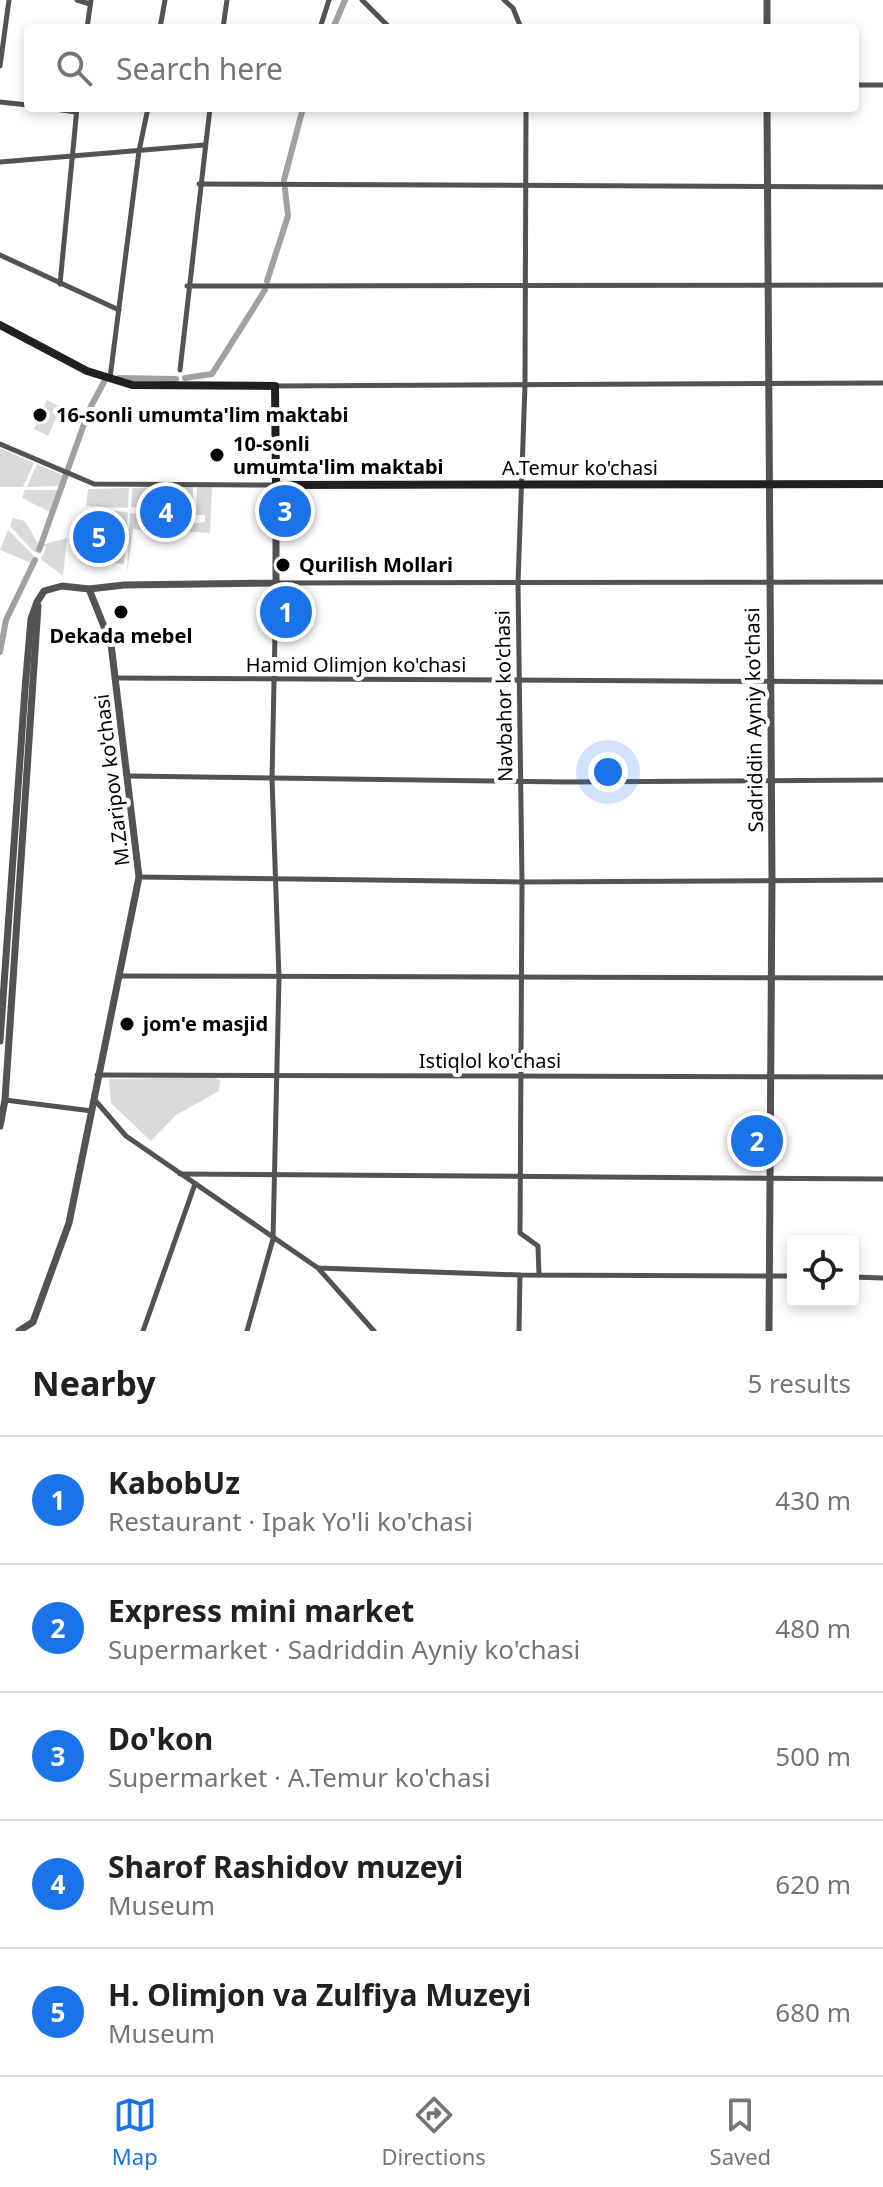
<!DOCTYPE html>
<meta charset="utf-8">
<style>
body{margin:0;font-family:"Noto Sans",sans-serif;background:#f6f6f6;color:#202124}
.controls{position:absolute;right:24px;bottom:24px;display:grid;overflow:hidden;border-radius:8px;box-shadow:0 4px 12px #0003}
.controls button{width:72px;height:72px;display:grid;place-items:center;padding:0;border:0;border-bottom:2px solid #e0e0e0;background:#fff;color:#202124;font:40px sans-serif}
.you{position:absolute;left:608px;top:772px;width:28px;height:28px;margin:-20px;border:6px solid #fff;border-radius:50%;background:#1a73e8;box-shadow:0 0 0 12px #1a73e833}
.badge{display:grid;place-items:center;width:52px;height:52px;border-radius:50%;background:#1a73e8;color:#fff;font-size:26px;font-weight:700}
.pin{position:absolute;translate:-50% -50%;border:4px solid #fff;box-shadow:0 2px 8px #0006}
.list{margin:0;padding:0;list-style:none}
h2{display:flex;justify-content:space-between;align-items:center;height:104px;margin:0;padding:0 32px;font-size:34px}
h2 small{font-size:26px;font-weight:400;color:#757577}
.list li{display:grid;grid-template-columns:52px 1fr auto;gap:24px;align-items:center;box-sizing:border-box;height:128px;padding:0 32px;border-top:2px solid #e0e0e0}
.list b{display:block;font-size:30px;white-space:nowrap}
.list p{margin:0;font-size:26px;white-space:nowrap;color:#757577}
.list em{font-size:26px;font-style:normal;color:#757577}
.icon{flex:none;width:44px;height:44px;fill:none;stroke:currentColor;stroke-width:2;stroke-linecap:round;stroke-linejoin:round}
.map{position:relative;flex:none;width:883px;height:1331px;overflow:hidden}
.search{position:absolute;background:#fff;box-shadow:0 4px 12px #0003;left:24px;right:24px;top:24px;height:88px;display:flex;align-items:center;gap:20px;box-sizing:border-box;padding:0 28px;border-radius:8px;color:#757577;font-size:30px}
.sheet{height:744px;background:#fff}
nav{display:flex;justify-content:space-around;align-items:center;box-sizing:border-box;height:112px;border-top:2px solid #e0e0e0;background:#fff;font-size:22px;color:#757577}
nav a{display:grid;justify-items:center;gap:4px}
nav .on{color:#1a73e8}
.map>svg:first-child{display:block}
</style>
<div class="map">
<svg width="883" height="1331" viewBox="0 0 883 1331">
<rect width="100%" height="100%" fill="#fff"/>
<g fill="#dadada">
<polygon points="47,400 61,407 48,436 34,429"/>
<polygon points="0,448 34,463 23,487 0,487"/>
<polygon points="37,464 65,476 61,486 27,487"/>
<polygon points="193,487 193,515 181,515 180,504 146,502 145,508 131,507 132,488"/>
<polygon points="197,487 212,487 210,533 177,531 174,534 133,529 127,574 130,513 174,518 174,526 205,522 205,515 196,515"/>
<polygon points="129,488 128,508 86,506 88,489"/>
<polygon points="25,490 60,490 52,513 22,498"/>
<polygon points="86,509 128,512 124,564 81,560 82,547 114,551 120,540 119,528 84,524"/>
<polygon points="13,518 25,521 39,545 35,553 10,526"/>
<polygon points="8,530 34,556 31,563 0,550"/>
<polygon points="67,538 63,576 41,559 46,547 42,545"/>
<polygon points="212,1077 220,1080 219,1091 176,1115 151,1141 111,1103 109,1079"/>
</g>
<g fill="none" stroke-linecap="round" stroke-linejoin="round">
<g stroke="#a1a1a1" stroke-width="6">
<polyline points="333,28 345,0"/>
<polyline points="284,180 303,108"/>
<polyline points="267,281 288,216 285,189"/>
<polyline points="119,378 176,379"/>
<polyline points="185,378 212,374 265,290"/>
<polyline points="39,550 89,410 104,382"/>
<polyline points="0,652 6,620 35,560"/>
</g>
<g stroke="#535353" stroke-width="5">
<polyline points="77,0 90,4"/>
<polyline points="362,0 390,28"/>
<polyline points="504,0 513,8 521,28"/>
<polyline points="87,28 91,0"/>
<polyline points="160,28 165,0"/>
<polyline points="223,28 227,0"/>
<polyline points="320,28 329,0"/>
<polyline points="0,66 9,0"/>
<polyline points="855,85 883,85"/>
<polyline points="0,102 28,105"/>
<polyline points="48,108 76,112"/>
<polyline points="526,108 525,385 518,583 522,882 520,1233 538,1246 539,1275"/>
<polyline points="0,162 204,145"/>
<polyline points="199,184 883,187"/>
<polyline points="0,255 119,310"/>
<polyline points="60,284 77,108"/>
<polyline points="187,286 883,285"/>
<polyline points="180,370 210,108"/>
<polyline points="110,378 139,151 148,108"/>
<polyline points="275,386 883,383"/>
<polyline points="0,444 94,484 275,485"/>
<polyline points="116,678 883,682"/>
<polyline points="128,776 567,782 883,780"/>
<polyline points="139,877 522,882 883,880"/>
<polyline points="118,976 883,978"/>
<polyline points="97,1075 883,1077"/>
<polyline points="94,1099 126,1136 318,1268 374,1331"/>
<polyline points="5,1100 92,1111"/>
<polyline points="180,1174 883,1179"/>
<polyline points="318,1268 520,1275 793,1276"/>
<polyline points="853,1277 883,1278"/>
<polyline points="143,1331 195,1184"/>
<polyline points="247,1331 273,1239 279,978 272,779 276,583 883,582"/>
<polyline points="519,1331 520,1275"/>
</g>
<g stroke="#535353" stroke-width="7">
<polyline points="767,28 767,0"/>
<polyline points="767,108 772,879 769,1331"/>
<polyline points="0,1041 25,689 31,619 37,602 44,591 62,586 89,589 124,585 276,583 276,485"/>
<polyline points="0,1126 5,1100 38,606"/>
<polyline points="19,1331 33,1322 69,1223 139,877 111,644 89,589"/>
</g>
<polyline stroke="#202020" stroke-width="8" points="0,325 87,371 132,385 275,386 276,485 883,484"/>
</g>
<g fill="#000" stroke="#fff" stroke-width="3">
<circle cx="40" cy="415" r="8"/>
<circle cx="217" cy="455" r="8"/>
<circle cx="283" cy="565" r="8"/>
<circle cx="121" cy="612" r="8"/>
<circle cx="127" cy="1024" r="8"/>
</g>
<g text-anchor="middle" stroke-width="8" stroke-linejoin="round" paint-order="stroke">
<g font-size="20" font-weight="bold" fill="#000" stroke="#fff" text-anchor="start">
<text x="56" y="422">16-sonli umumta'lim maktabi</text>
<text x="233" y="451">10-sonli<tspan x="233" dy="23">umumta'lim maktabi</tspan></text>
<text x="299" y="572">Qurilish Mollari</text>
<text x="121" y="643" text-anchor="middle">Dekada mebel</text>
<text x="143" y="1031">jom'e masjid</text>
</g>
<g font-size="20" fill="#000" stroke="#fff">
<text x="580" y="475">A.Temur ko'chasi</text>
<text x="356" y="672">Hamid Olimjon ko'chasi</text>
<text transform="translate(504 696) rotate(-91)" y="7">Navbahor ko'chasi</text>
<text transform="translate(754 720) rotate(-91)" y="7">Sadriddin Ayniy ko'chasi</text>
<text transform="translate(112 780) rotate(-97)" y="7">M.Zaripov ko'chasi</text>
<text x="490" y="1068">Istiqlol ko'chasi</text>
</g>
</g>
</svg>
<div class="controls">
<button><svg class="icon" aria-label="locate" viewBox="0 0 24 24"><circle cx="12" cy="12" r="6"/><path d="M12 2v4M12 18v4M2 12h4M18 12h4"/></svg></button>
</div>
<div class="you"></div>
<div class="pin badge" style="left:286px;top:612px">1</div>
<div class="pin badge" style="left:757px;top:1141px">2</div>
<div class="pin badge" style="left:285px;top:511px">3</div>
<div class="pin badge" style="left:166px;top:512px">4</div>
<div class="pin badge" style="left:99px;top:537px">5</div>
<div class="search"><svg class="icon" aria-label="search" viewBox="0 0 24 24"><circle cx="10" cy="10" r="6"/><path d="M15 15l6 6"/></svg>Search here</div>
</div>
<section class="sheet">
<h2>Nearby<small>5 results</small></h2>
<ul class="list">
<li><span class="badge">1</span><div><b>KabobUz</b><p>Restaurant · Ipak Yo'li ko'chasi</p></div><em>430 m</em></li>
<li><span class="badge">2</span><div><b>Express mini market</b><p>Supermarket · Sadriddin Ayniy ko'chasi</p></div><em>480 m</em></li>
<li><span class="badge">3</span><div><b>Do'kon</b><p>Supermarket · A.Temur ko'chasi</p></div><em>500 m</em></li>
<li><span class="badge">4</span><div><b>Sharof Rashidov muzeyi</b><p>Museum</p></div><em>620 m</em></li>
<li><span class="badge">5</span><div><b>H. Olimjon va Zulfiya Muzeyi</b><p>Museum</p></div><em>680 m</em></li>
</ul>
</section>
<nav>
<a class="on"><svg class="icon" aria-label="map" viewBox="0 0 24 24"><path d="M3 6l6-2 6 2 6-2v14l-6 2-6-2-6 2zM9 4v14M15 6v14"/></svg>Map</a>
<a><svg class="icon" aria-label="directions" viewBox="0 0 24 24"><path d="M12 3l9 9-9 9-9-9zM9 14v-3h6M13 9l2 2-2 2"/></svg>Directions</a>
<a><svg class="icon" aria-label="saved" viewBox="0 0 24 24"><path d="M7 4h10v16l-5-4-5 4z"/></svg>Saved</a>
</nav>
